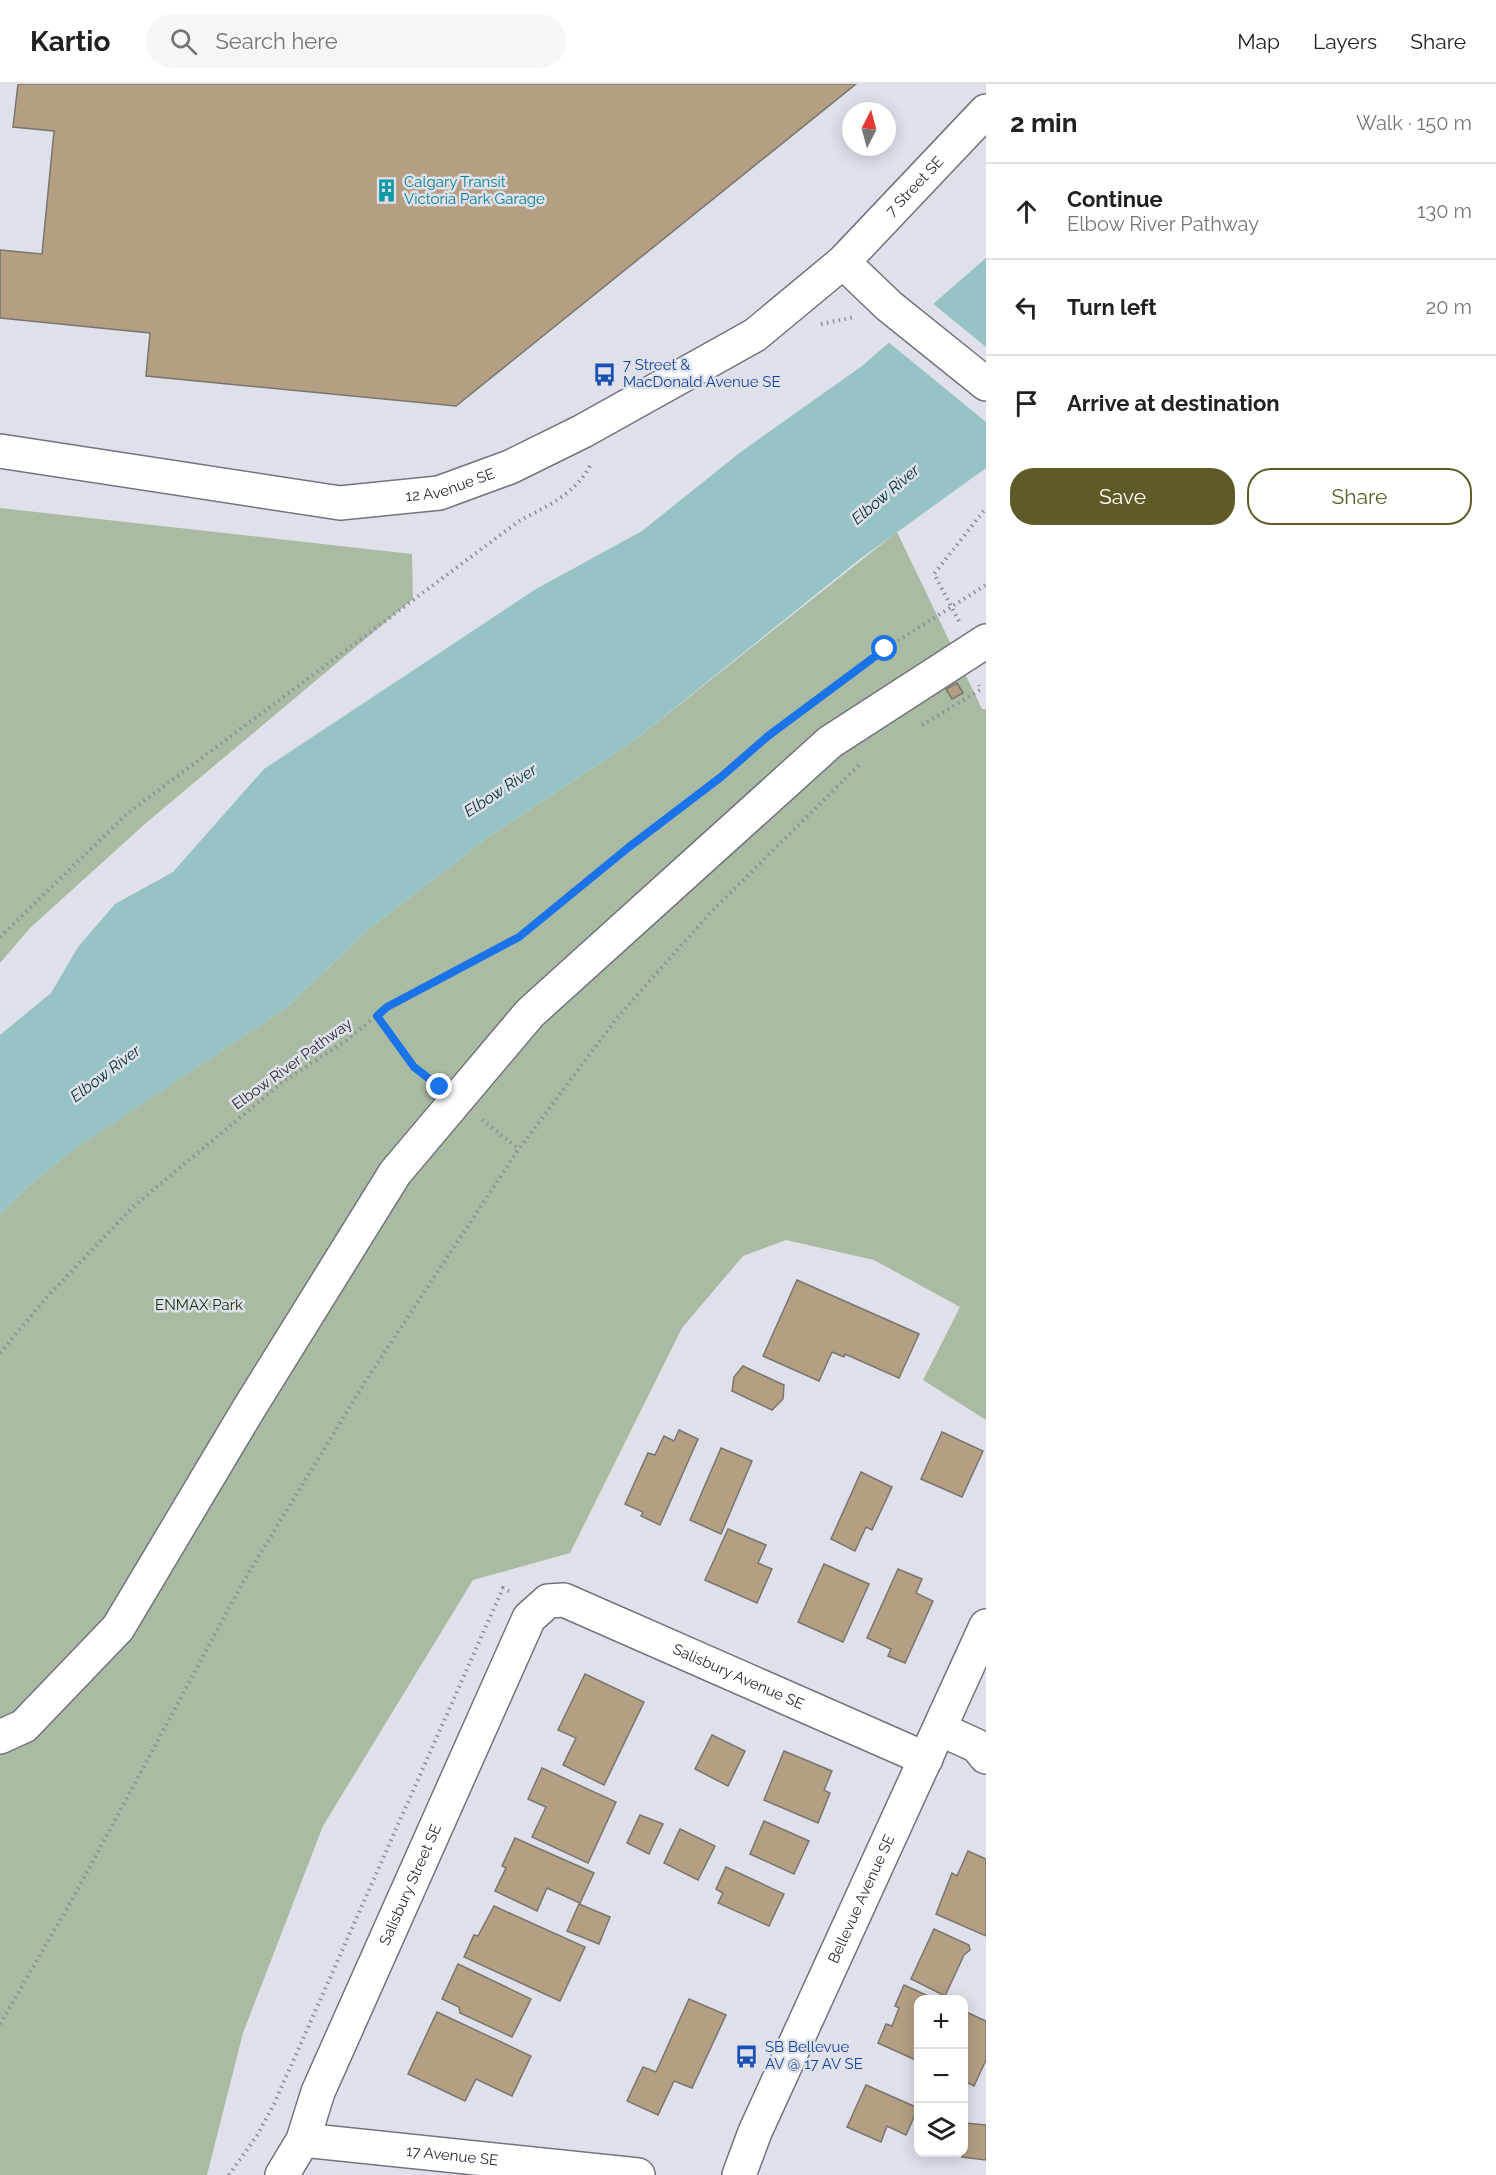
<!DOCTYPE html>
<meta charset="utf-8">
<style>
body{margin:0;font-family:Raleway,sans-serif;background:#f6f6f6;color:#202124}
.controls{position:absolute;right:18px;bottom:18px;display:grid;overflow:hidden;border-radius:12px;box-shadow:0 3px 15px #0003}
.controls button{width:54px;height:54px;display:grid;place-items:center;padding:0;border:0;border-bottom:2px solid #e0e0e0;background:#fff;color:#202124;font:30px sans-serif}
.compass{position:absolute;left:842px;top:18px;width:54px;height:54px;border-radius:50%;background:#fff;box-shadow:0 3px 15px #0003;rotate:6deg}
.stop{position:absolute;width:18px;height:18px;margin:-14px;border:4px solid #1a73e8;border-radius:50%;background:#fff}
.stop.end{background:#1a73e8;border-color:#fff;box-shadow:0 2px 6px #0008}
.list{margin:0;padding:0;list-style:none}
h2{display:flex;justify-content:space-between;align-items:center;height:78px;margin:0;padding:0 24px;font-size:26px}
h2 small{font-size:20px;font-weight:400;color:#757577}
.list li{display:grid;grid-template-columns:39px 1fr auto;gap:18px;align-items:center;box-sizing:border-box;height:96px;padding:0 24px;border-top:2px solid #e0e0e0}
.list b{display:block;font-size:22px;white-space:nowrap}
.list p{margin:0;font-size:20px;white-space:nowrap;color:#757577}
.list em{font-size:20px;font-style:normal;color:#757577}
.actions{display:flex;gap:12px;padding:18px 24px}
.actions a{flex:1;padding:14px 0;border:2px solid #5e5b27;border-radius:24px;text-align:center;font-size:21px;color:#5e5b27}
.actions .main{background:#5e5b27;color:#fff}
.icon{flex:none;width:33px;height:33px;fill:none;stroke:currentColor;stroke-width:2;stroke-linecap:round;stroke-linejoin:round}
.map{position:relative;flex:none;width:986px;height:2091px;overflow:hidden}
header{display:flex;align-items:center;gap:36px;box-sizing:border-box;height:84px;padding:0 30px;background:#fff;border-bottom:2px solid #e0e0e0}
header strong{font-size:28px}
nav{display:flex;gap:33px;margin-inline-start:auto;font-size:21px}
.search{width:420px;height:54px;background:#f6f6f6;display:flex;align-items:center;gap:15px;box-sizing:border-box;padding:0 21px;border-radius:33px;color:#757577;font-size:22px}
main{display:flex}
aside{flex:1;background:#fff}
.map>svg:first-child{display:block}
</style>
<header>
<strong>Kartio</strong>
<div class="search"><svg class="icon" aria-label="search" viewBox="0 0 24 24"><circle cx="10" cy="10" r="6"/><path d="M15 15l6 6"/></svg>Search here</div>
<nav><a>Map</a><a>Layers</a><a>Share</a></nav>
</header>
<main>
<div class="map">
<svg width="986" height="2091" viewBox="0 0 986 2091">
<rect width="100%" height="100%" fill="#dee1e9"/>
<g fill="#aabba3">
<polygon points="0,424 412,470 413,515 146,739 30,844 0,879"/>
<polygon points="897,448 982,625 986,625 986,1336 923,1296 960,1223 874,1176 786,1156 743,1172 682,1244 570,1469 473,1496 323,1742 243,1949 207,2091 0,2091 0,1131 23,1107 71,1067 286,924 370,844 491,751 631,659"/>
</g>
<polygon fill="#97c3c6" points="986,174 986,384 860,475 631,659 491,751 370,844 286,924 71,1067 23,1107 0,1131 0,951 51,909 78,863 115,820 173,788 264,685 536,505 642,447 742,367 862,282"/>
<polygon fill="#dee1e9" points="931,218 986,263 986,338 887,257"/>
<g fill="#b59f83" stroke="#79756f" stroke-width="1.5">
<polygon points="18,0 856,0 456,322 146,292 150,249 0,234 0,166 42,170 54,47 13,43"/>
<polygon points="957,599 963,609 952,615 946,605"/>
<polygon points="797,1196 919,1250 899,1294 845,1270 844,1273 832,1268 819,1297 763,1272"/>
<polygon points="743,1282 784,1301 783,1315 772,1326 732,1307 734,1293"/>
<polygon points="679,1346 698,1355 660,1441 641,1432 643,1428 625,1420 648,1369 655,1371 664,1352 674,1357"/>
<polygon points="942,1348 983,1367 962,1413 921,1395"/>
<polygon points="721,1364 752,1377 721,1450 690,1436"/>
<polygon points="861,1388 892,1403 872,1446 866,1443 855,1467 831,1455"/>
<polygon points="728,1445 766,1461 758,1479 772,1485 757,1519 705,1496"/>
<polygon points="824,1480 869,1500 843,1558 798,1538"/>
<polygon points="898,1485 922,1495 916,1509 933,1517 905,1579 888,1572 891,1565 867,1554"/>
<polygon points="585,1590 644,1618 604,1701 563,1681 576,1654 558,1646"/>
<polygon points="712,1651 745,1667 728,1702 695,1685"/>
<polygon points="784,1667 832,1687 824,1706 830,1709 818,1739 764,1716"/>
<polygon points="542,1684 616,1718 588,1779 532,1753 546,1723 528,1715"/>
<polygon points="640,1731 663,1740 649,1770 627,1759"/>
<polygon points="764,1737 809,1757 794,1790 750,1770"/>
<polygon points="680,1745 715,1762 698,1796 664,1779"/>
<polygon points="515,1754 594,1789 580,1819 547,1804 537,1827 495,1807 506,1784 502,1782"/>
<polygon points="968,1767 986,1775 986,1852 936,1830 952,1789 957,1792"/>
<polygon points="726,1783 784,1810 769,1842 718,1819 723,1809 716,1805"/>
<polygon points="579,1820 610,1833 599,1860 567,1847"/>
<polygon points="494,1822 585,1863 560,1917 464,1873 474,1851 478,1852"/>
<polygon points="934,1845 969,1861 970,1866 964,1871 945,1912 911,1895"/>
<polygon points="458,1880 531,1915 512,1953 460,1929 459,1923 442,1915"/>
<polygon points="904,1901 937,1916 918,1916 918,1977 878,1959 886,1940 892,1942 899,1924 895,1922"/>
<polygon points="689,1915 726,1931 692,2004 674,1997 658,2031 627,2017 643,1983 656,1988"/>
<polygon points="964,1927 986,1937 986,1976 974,2002 964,1997"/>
<polygon points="437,1928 531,1972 512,2012 476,1995 465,2017 408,1990"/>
<polygon points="866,2001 918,2024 906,2051 887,2042 881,2058 847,2043"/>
<polygon points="965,2039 986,2041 986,2076 962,2073"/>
</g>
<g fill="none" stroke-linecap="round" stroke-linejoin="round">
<defs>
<g id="minor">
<polyline points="843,178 889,222 986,300"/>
<path id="s1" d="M0,367L340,419L439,409L510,383L583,347L755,251L843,178L986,27"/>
<polyline points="940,1645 977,1662 986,1673"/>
<polyline points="0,1653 24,1642 118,1544 248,1326 395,1089 530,929 830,658 986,557"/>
<path id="s2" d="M303,2056L638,2091"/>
<path id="s3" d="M282,2091L303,2056L318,2008L529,1534L548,1517L564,1516L926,1675"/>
<path id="s4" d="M739,2091L755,2048L986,1542"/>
</g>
</defs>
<use href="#minor" stroke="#71747b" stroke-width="36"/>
<g stroke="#8c8e94" stroke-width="4" stroke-dasharray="1.5 4.5" stroke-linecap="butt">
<polyline points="821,240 855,233"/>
<polyline points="959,537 934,490 986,424"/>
<polyline points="922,641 980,606 979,601"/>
<path d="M0,853L128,729L519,437C547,422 576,410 591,380"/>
<polyline points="377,932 414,983 432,997"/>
<polyline points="482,1036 519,1065"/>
<polyline points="0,1269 46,1214 134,1122 284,997 347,956 387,923 519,853 629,763 721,693 768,652 885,565 986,501"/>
<polyline points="0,1940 72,1816 243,1498 365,1298 516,1069 616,935 711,828 860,680"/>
<polyline points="229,2091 258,2050 274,2020 503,1504 510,1508"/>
</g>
<use href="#minor" stroke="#fff" stroke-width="33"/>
</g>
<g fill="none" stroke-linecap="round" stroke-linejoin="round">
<polyline stroke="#1a73e8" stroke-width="8" points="440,1003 414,983 377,932 387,923 519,853 629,763 721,693 768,652 885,565"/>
</g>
<defs>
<symbol id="building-bare" viewBox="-9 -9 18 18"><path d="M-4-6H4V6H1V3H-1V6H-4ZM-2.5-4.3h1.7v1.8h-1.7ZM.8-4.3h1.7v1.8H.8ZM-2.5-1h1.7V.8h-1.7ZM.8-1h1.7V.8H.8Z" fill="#0f9aa8" stroke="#dee1e9" stroke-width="2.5" paint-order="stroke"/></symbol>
<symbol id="bus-bare" viewBox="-9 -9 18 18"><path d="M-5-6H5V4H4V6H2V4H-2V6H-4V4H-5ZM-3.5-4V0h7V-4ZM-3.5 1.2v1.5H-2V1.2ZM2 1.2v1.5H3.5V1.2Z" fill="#1a4fb4" stroke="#dee1e9" stroke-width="2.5" paint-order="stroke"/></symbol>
</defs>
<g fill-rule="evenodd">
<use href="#building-bare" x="370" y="90" width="33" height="33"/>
<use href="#bus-bare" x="588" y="274" width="33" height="33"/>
<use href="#bus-bare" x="730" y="1956" width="33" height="33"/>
</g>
<g text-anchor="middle" stroke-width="5" stroke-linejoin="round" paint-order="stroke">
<g font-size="15" fill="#0d838f" stroke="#dee1e9" text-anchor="start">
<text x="404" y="103">Calgary Transit<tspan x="404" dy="17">Victoria Park Garage</tspan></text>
</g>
<g font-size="15" fill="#2a2b2e" stroke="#dee1e9">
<text dy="5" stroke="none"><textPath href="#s1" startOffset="1016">7 Street SE</textPath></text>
<text dy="5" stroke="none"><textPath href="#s1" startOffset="456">12 Avenue SE</textPath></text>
<text transform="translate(292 980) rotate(-36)" y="5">Elbow River Pathway</text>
<text dy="5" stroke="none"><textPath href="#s3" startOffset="842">Salisbury Avenue SE</textPath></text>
<text dy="5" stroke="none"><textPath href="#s3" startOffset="318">Salisbury Street SE</textPath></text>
<text dy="5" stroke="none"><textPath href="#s4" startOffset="302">Bellevue Avenue SE</textPath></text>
<text dy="5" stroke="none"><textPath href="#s2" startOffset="150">17 Avenue SE</textPath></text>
</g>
<g font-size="15" fill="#164399" stroke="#dee1e9" text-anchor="start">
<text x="623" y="286">7 Street &amp;<tspan x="623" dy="17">MacDonald Avenue SE</tspan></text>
<text x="765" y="1968">SB Bellevue<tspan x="765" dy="17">AV @ 17 AV SE</tspan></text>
</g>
<g font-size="15" fill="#163105" stroke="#dee1e9">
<text x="199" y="1226">ENMAX Park</text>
</g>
<g font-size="16" font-style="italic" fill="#023032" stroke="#dee1e9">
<text transform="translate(885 410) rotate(-40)" y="6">Elbow River</text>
<text transform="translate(500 706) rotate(-33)" y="6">Elbow River</text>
<text transform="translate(105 989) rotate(-37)" y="6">Elbow River</text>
</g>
</g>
</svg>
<div class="controls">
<button>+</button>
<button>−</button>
<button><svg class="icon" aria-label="layers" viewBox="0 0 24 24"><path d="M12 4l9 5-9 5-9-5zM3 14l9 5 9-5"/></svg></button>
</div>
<svg class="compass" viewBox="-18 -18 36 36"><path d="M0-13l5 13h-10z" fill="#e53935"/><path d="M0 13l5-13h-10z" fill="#757577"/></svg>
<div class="stop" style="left:885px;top:565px"></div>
<div class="stop end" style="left:440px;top:1003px"></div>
</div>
<aside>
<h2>2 min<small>Walk · 150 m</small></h2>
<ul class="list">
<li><svg class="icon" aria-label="ahead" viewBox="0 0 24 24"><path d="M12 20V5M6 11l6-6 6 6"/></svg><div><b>Continue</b><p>Elbow River Pathway</p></div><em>130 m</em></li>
<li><svg class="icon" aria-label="left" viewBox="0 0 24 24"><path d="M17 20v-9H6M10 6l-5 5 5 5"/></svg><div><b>Turn left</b></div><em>20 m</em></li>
<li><svg class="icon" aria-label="arrive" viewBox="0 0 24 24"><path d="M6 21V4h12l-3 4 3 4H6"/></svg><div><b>Arrive at destination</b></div></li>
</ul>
<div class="actions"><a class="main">Save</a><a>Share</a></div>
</aside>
</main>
